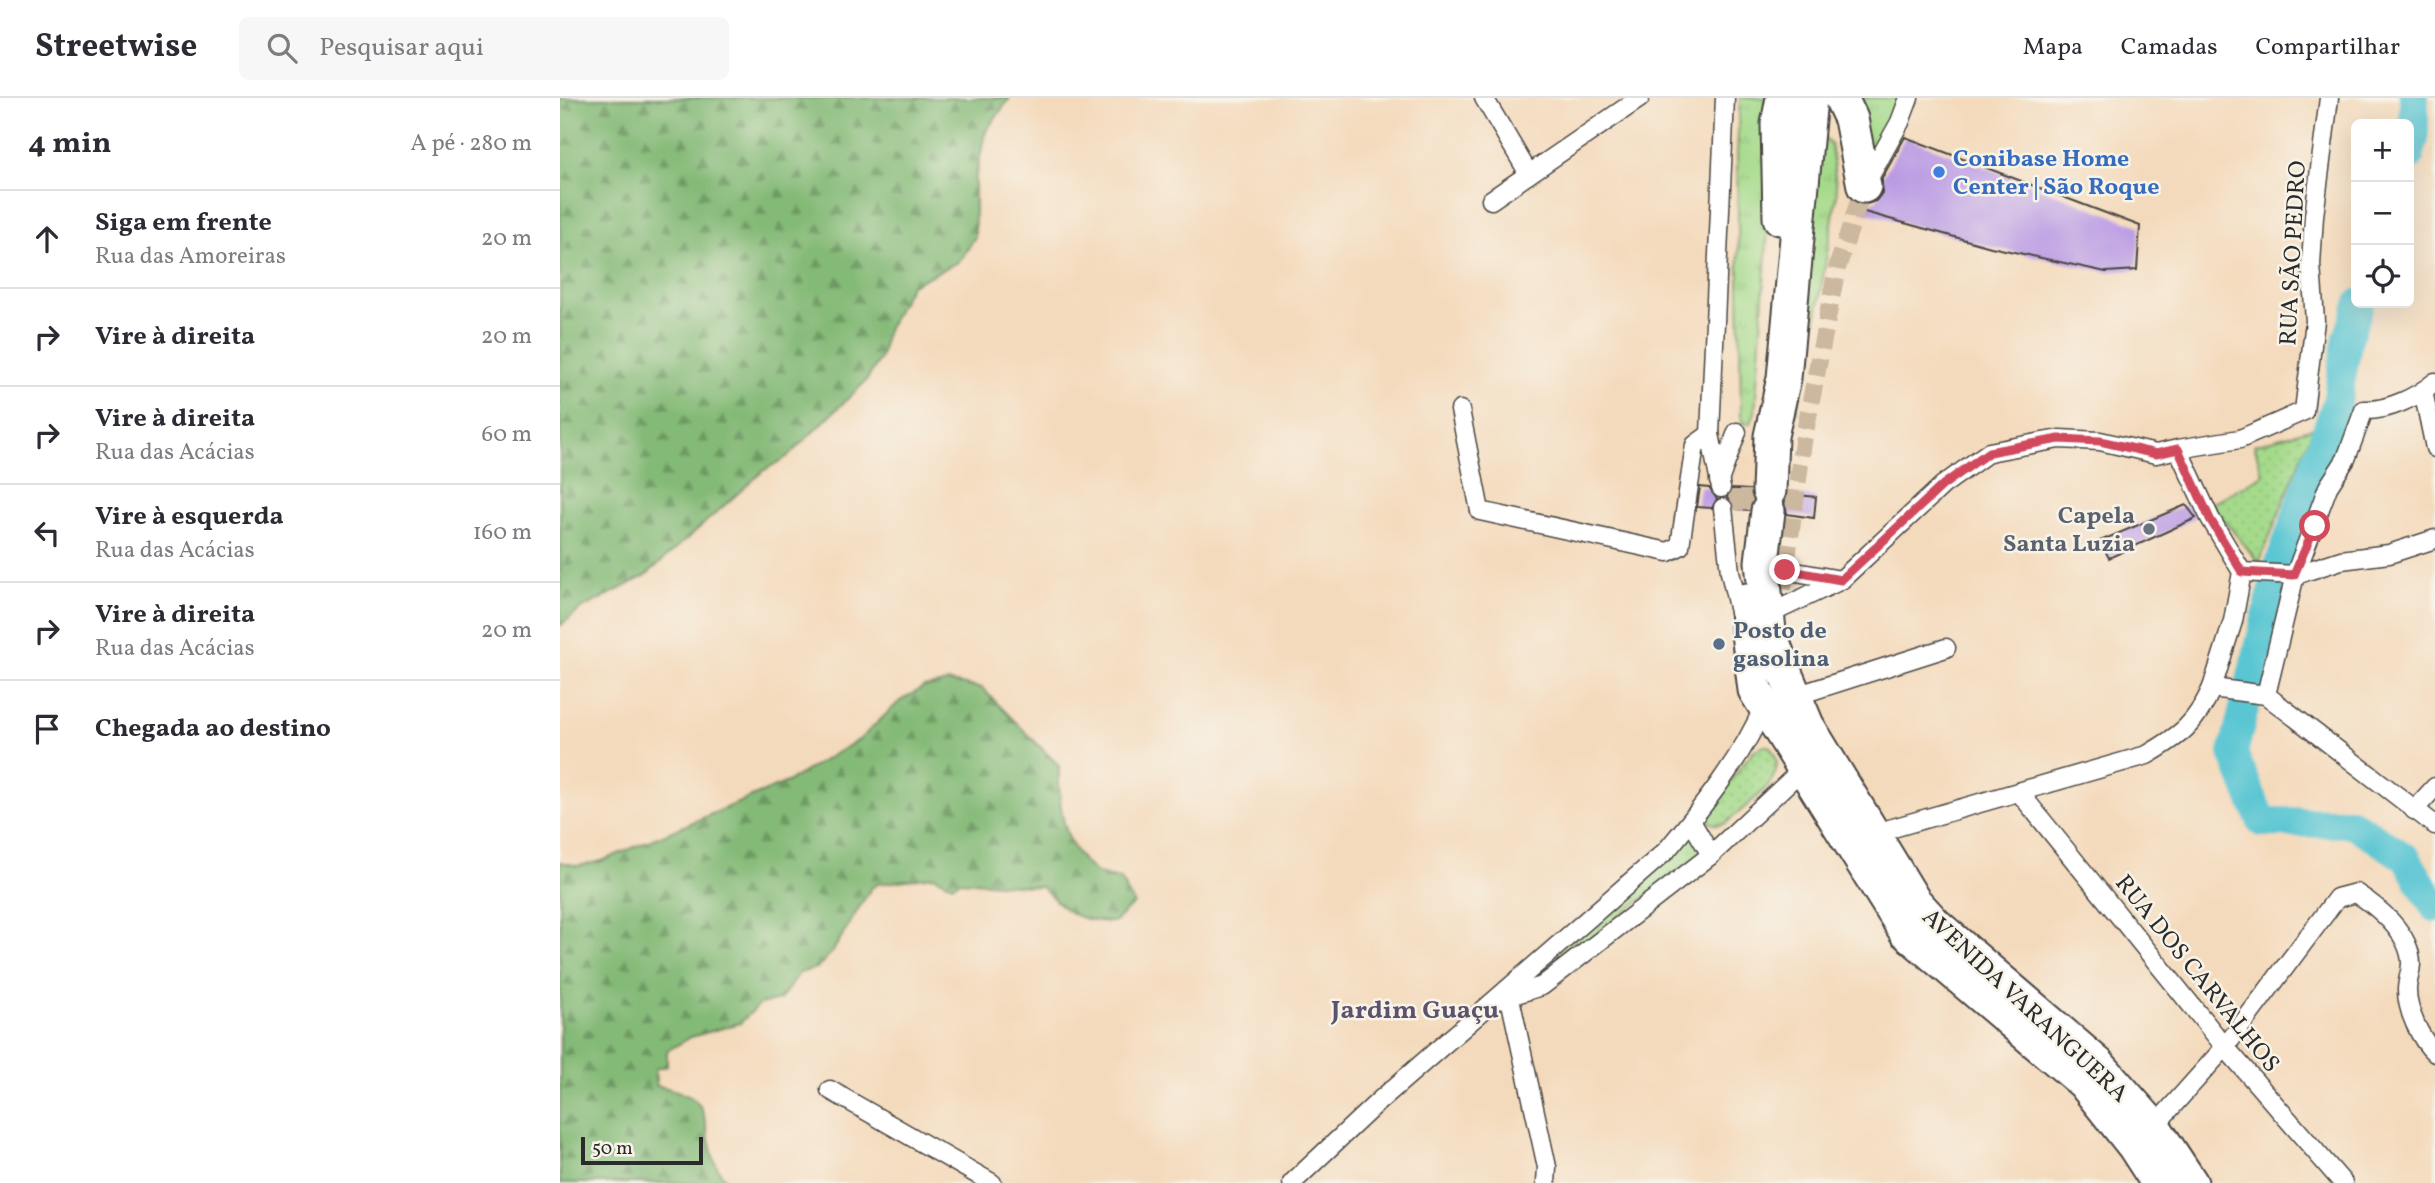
<!DOCTYPE html>
<html lang="pt">
<meta charset="utf-8">
<style>
body{margin:0;font-family:Vollkorn,serif;background:#f7f7f7;color:#2b2b33}
.controls{position:absolute;right:21px;top:21px;display:grid;overflow:hidden;border-radius:10px;box-shadow:0 7px 28px #0002}
.controls button{width:63px;height:63px;display:grid;place-items:center;padding:0;border:0;border-bottom:2px solid #e1e1e2;background:#fff;color:#2b2b33;font:35px sans-serif}
.scale{position:absolute;left:21px;bottom:18px;width:122px;box-sizing:border-box;padding-left:7px;border:4px solid #2b2b2b;border-top:0;font-size:19px;line-height:24px;white-space:nowrap;color:#2b2b2b;-webkit-text-stroke:5px #f7f3e8;paint-order:stroke}
.stop{position:absolute;width:21px;height:21px;margin:-16px;border:5px solid #d1495b;border-radius:50%;background:#fff}
.stop.end{background:#d1495b;border-color:#fff;box-shadow:0 2px 7px #0008}
.list{margin:0;padding:0;list-style:none}
h2{display:flex;justify-content:space-between;align-items:center;height:91px;margin:0;padding:0 28px;font-size:30px}
h2 small{font-size:23px;font-weight:400;color:#7c7c81}
.list li{display:grid;grid-template-columns:46px 1fr auto;gap:21px;align-items:center;box-sizing:border-box;height:98px;padding:0 28px;border-top:2px solid #e1e1e2}
.list b{display:block;font-size:26px;white-space:nowrap}
.list p{margin:0;font-size:23px;white-space:nowrap;color:#7c7c81}
.list em{font-size:23px;font-style:normal;color:#7c7c81}
.icon{flex:none;width:38px;height:38px;fill:none;stroke:currentColor;stroke-width:2;stroke-linecap:round;stroke-linejoin:round}
.map{position:relative;flex:none;width:1875px;height:1085px;overflow:hidden}
header{display:flex;align-items:center;gap:42px;box-sizing:border-box;height:98px;padding:0 35px;background:#fff;border-bottom:2px solid #e1e1e2}
header strong{font-size:33px}
nav{display:flex;gap:38px;margin-inline-start:auto;font-size:24px}
.search{width:490px;height:63px;background:#f7f7f7;display:flex;align-items:center;gap:18px;box-sizing:border-box;padding:0 24px;border-radius:10px;color:#7c7c81;font-size:26px}
main{display:flex}
aside{flex:1;background:#fff}
.map>svg:first-child{display:block}
</style>
<header>
<strong>Streetwise</strong>
<div class="search"><svg class="icon" aria-label="search" viewBox="0 0 24 24"><circle cx="10" cy="10" r="6"/><path d="M15 15l6 6"/></svg>Pesquisar aqui</div>
<nav><a>Mapa</a><a>Camadas</a><a>Compartilhar</a></nav>
</header>
<main>
<aside>
<h2>4 min<small>A pé · 280 m</small></h2>
<ul class="list">
<li><svg class="icon" aria-label="ahead" viewBox="0 0 24 24"><path d="M12 20V5M6 11l6-6 6 6"/></svg><div><b>Siga em frente</b><p>Rua das Amoreiras</p></div><em>20 m</em></li>
<li><svg class="icon" aria-label="right" viewBox="0 0 24 24"><path d="M7 20v-9h11M14 6l5 5-5 5"/></svg><div><b>Vire à direita</b></div><em>20 m</em></li>
<li><svg class="icon" aria-label="right" viewBox="0 0 24 24"><path d="M7 20v-9h11M14 6l5 5-5 5"/></svg><div><b>Vire à direita</b><p>Rua das Acácias</p></div><em>60 m</em></li>
<li><svg class="icon" aria-label="left" viewBox="0 0 24 24"><path d="M17 20v-9H6M10 6l-5 5 5 5"/></svg><div><b>Vire à esquerda</b><p>Rua das Acácias</p></div><em>160 m</em></li>
<li><svg class="icon" aria-label="right" viewBox="0 0 24 24"><path d="M7 20v-9h11M14 6l5 5-5 5"/></svg><div><b>Vire à direita</b><p>Rua das Acácias</p></div><em>20 m</em></li>
<li><svg class="icon" aria-label="arrive" viewBox="0 0 24 24"><path d="M6 21V4h12l-3 4 3 4H6"/></svg><div><b>Chegada ao destino</b></div></li>
</ul>
</aside>
<div class="map">
<svg width="1875" height="1085" viewBox="0 0 1875 1085">
<defs>
<pattern id="grass-tufts" width="24" height="20" patternUnits="userSpaceOnUse" patternTransform="scale(1.75)"><rect width="24" height="20" fill="#a5da8b"/><path d="M3 7l-1-3M5 7V3M7 7l1-3M15 17l-1-3M17 17v-4M19 17l1-3" fill="none" stroke="#8ebb78"/></pattern>
<pattern id="forest-firs" width="22" height="20" patternUnits="userSpaceOnUse" patternTransform="scale(1.75)"><rect width="22" height="20" fill="#84ba77"/><path d="M5 1l3.5 6h-7zM16 11l3.5 6h-7z" fill="#6c9762"/></pattern>
<pattern id="park-dots" width="8" height="8" patternUnits="userSpaceOnUse" patternTransform="scale(1.75)"><rect width="8" height="8" fill="#a5da8b"/><path d="M2 2h.1M6 6h.1" fill="none" stroke="#8ebb78" stroke-width="1.8" stroke-linecap="round"/></pattern>
</defs>
<rect width="100%" height="100%" fill="#f7f3e8"/>
<filter id="ink" filterUnits="userSpaceOnUse"><feTurbulence type="fractalNoise" baseFrequency=".0143" numOctaves="2"/><feDisplacementMap in="SourceGraphic" scale="14" xChannelSelector="R" yChannelSelector="G"/><feConvolveMatrix kernelMatrix="1 2 1 2 8 2 1 2 1" color-interpolation-filters="sRGB"/></filter>
<filter id="wash" filterUnits="userSpaceOnUse"><feTurbulence type="fractalNoise" baseFrequency=".00686" numOctaves="4" result="noise"/><feDisplacementMap in="SourceGraphic" scale="28" xChannelSelector="R" yChannelSelector="G"/><feGaussianBlur stdDeviation="1.57" result="paint"/><feColorMatrix in="noise" values="0 0 0 0 0 0 0 0 0 0 0 0 0 0 0 0 0 1.4 0 .05"/><feComposite in="paint" operator="in"/></filter>
<g filter="url(#wash)">
<rect width="100%" height="100%" fill="#f4dabc"/>
<g fill="url(#grass-tufts)" stroke="#68825b" stroke-width="2">
<polygon points="1180,0 1217,0 1195,314 1191,325 1186,326 1182,324 1181,316 1177,54"/>
<polygon points="1292,0 1342,0 1307,65"/>
<polygon points="1257,31 1271,47 1277,95 1251,253 1227,350 1230,246"/>
</g>
<g fill="url(#forest-firs)" stroke="#587251" stroke-width="2">
<polygon points="0,0 450,0 426,33 415,81 415,139 400,163 351,187 326,234 321,259 306,283 227,359 203,373 85,478 21,511 0,528"/>
<path d="M389,584L422,590L499,668C498,705 502,749 534,773C540,778 552,779 560,781L574,805L554,824C515,823 509,816 482,789L400,783L392,787L374,778L318,786L311,790L273,853L257,870L239,875L220,902L200,906L180,925L131,939L107,953V968L95,971L96,987C109,991 126,994 137,1004C151,1019 145,1070 171,1085H0V764L18,768L42,763L227,684L300,641L340,603L364,589Z"/>
</g>
<g fill="url(#park-dots)" stroke="#68825b" stroke-width="2">
<polygon points="1753,330 1699,465 1651,406 1703,377 1694,347"/>
<path d="M1203,648H1209C1236,678 1186,706 1166,725L1157,727L1149,724L1147,717L1150,710L1193,653Z"/>
<polygon points="1131,736 1143,754 979,880 976,877"/>
</g>
<g fill="none" stroke-linecap="round" stroke-linejoin="round">
<g stroke="#5ac6d3" stroke-width="30">
<polyline points="1849,58 1854,40 1854,0"/>
<polyline points="1800,205 1788,240 1777,304 1720,465 1673,655 1702,724 1792,725 1846,760 1875,809"/>
</g>
</g>
<g id="blocks">
<g fill="#b99ae4">
<polygon points="1345,39 1580,128 1577,172 1546,174 1431,149 1301,113 1304,107 1316,103 1322,95 1322,80"/>
<polygon points="1140,389 1149,390 1157,401 1152,410 1137,409"/>
<polygon points="1172,391 1190,392 1192,402 1189,412 1175,411 1167,399"/>
<polygon points="1228,396 1256,399 1254,420 1227,416 1225,404"/>
<polygon points="1626,407 1636,420 1549,460 1540,443"/>
</g>
</g>
</g>
<g filter="url(#ink)">
<use href="#blocks" fill-opacity="0" stroke="#494541" stroke-width="2"/>
<g fill="none" stroke-linecap="round" stroke-linejoin="round">
<polyline stroke="#ccb79f" stroke-width="18" stroke-dasharray="18 9" stroke-linecap="butt" points="1217,517 1220,511 1243,344 1277,170 1304,88"/>
<polyline stroke="#ccb79f" stroke-width="33" stroke-dasharray="33 17" stroke-linecap="butt" points="1185,392 1185,412"/>
<defs>
<g id="street">
<polyline points="924,0 969,76"/>
<polyline points="1306,85 1340,24 1349,0"/>
<polyline points="931,102 1080,0"/>
<polyline points="1863,293 1875,350"/>
<polyline points="900,312 920,413 1108,454 1120,448 1135,347 1150,336"/>
<polyline points="1618,351 1680,341 1744,313 1755,223 1751,167 1754,118 1769,0"/>
<polyline points="1159,383 1177,334"/>
<polyline points="1161,390 1150,336 1165,0"/>
<polyline points="1163,410 1170,474 1179,514"/>
<polyline points="1225,472 1281,482"/>
<polyline points="1682,474 1735,477 1781,462 1829,456 1875,441"/>
<polyline points="1220,511 1281,482 1383,387 1429,354 1499,341 1540,343 1596,356 1618,351 1650,420 1682,474 1673,523 1652,590 1706,597 1875,727"/>
<path d="M1706,597L1735,477L1768,389L1786,361L1804,312C1828,313 1857,299 1875,284"/>
<polyline points="1459,694 1665,949 1783,1085"/>
<polyline points="1854,712 1875,689"/>
<polyline points="1131,723 1151,757"/>
<path d="M1312,736L1587,657C1621,637 1635,627 1652,590"/>
<polyline points="948,891 987,1069 986,1085"/>
<polyline points="940,901 982,888 1151,757 1249,665"/>
<polyline points="270,992 432,1085"/>
<path d="M1591,1032L1665,949L1777,800L1796,795C1818,809 1850,835 1851,865C1851,874 1847,883 1847,892C1847,913 1860,941 1875,955"/>
<path d="M732,1085L819,1003L1106,753C1142,710 1182,660 1204,608L1386,550"/>
</g>
<g id="highway">
<polyline points="1281,0 1291,21 1304,88"/>
<polyline points="1220,120 1218,26 1223,0"/>
<polyline points="1209,393 1211,338 1224,280 1250,0"/>
<polyline points="1208,413 1202,464 1209,533 1220,563 1247,627 1354,803 1375,826 1538,966 1594,1029 1631,1085"/>
<polyline points="1187,502 1188,535 1195,592 1346,834 1524,985 1574,1048 1598,1085"/>
</g>
</defs>
<use href="#street" stroke="#494541" stroke-width="21"/>
<use href="#highway" stroke="#494541" stroke-width="37"/>
<use href="#street" stroke="#fff" stroke-width="18"/>
<use href="#highway" stroke="#fff" stroke-width="33"/>
</g>
</g>
<g fill="none" stroke-linecap="round" stroke-linejoin="round" filter="url(#ink)">
<polyline stroke="#d1495b" stroke-width="9" points="1225,472 1281,482 1383,387 1429,354 1499,341 1540,343 1596,356 1618,351 1650,421 1682,474 1734,477 1755,428"/>
</g>
<circle fill="#3f7fe0" stroke="#f7f3e8" stroke-width="2.5" cx="1379" cy="74" r="7"/>
<circle fill="#6b7280" stroke="#f7f3e8" stroke-width="2.5" cx="1589" cy="431" r="7"/>
<circle fill="#5c6f8a" stroke="#f7f3e8" stroke-width="2.5" cx="1159" cy="546" r="7"/>
<g text-anchor="middle" stroke-width="5" stroke-linejoin="round" paint-order="stroke">
<g font-size="24" font-weight="bold" fill="#366cbe" stroke="#f7f3e8" text-anchor="start">
<text x="1393" y="68">Conibase Home<tspan x="1393" dy="28">Center | São Roque</tspan></text>
</g>
<g font-size="24" fill="#2b2b2b" stroke="#f7f3e8">
<text transform="translate(1732 155) rotate(-87)" y="8">RUA SÃO PEDRO</text>
<text transform="translate(1638 875) rotate(51)" y="8">RUA DOS CARVALHOS</text>
<text transform="translate(1466 907) rotate(43)" y="8">AVENIDA VARANGUERA</text>
</g>
<g font-size="24" font-weight="bold" fill="#5b616d" stroke="#f7f3e8" text-anchor="end">
<text x="1575" y="425">Capela<tspan x="1575" dy="28">Santa Luzia</tspan></text>
</g>
<g font-size="24" font-weight="bold" fill="#4e5e75" stroke="#f7f3e8" text-anchor="start">
<text x="1173" y="540">Posto de<tspan x="1173" dy="28">gasolina</tspan></text>
</g>
<g font-size="26" font-weight="bold" fill="#5d526c" stroke="#f7f3e8">
<text x="855" y="920">Jardim Guaçu</text>
</g>
</g>
</svg>
<div class="controls">
<button>+</button>
<button>−</button>
<button><svg class="icon" aria-label="locate" viewBox="0 0 24 24"><circle cx="12" cy="12" r="6"/><path d="M12 2v4M12 18v4M2 12h4M18 12h4"/></svg></button>
</div>
<div class="scale">50 m</div>
<div class="stop" style="left:1755px;top:428px"></div>
<div class="stop end" style="left:1225px;top:472px"></div>
</div>
</main>
